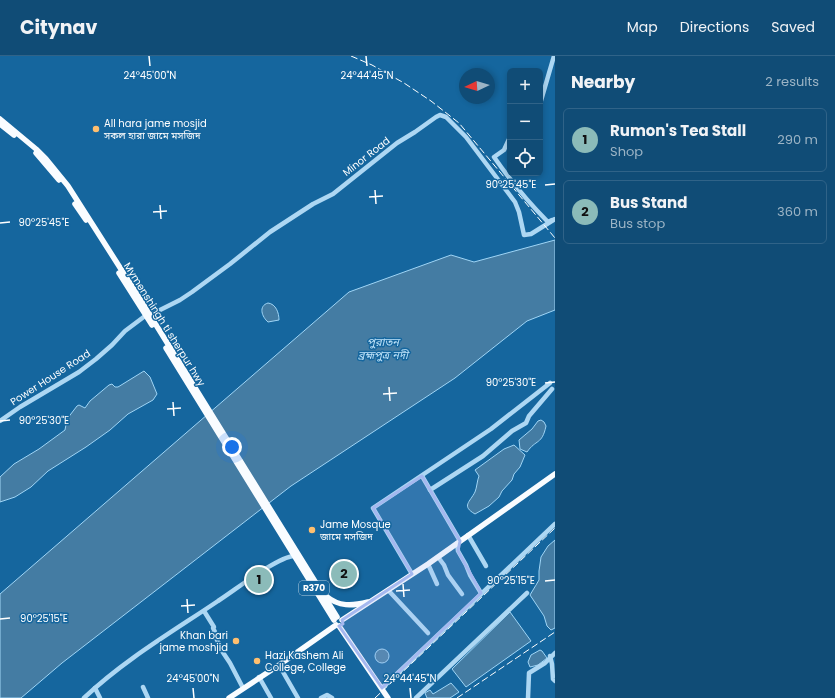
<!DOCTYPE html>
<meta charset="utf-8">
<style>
body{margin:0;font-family:Poppins,"Noto Sans Bengali",sans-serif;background:#1e567e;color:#f1f3f6}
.controls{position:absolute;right:12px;top:12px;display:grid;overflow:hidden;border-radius:6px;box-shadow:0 2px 6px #0003}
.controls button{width:36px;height:36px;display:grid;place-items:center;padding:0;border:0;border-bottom:1px solid #306388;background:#104c76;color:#f1f3f6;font:20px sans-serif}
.compass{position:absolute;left:459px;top:12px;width:36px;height:36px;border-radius:50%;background:#104c76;box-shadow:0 2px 6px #0003;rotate:266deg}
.you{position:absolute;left:232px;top:391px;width:14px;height:14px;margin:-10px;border:3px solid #fff;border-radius:50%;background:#1a73e8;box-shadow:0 0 0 6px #1a73e833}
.badge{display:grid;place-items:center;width:26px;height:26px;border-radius:50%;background:#8bbbb9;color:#111;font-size:13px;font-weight:700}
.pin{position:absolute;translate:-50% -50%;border:2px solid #fff;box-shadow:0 1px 4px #0006}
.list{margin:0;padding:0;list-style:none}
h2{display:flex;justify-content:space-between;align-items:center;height:52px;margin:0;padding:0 16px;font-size:17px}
h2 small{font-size:13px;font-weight:400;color:#9cb4c5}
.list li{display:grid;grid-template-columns:26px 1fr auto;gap:12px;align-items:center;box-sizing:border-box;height:64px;margin:0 8px 8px;padding:0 8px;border:1px solid #306388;border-radius:6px}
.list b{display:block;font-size:15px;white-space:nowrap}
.list p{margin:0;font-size:13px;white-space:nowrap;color:#9cb4c5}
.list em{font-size:13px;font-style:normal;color:#9cb4c5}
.icon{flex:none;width:22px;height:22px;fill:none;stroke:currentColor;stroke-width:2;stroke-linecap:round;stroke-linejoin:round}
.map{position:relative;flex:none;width:555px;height:642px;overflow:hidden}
header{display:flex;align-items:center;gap:24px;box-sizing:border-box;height:56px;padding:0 20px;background:#104c76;border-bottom:1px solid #306388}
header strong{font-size:19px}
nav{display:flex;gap:22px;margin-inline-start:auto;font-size:14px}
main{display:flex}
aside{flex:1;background:#104c76}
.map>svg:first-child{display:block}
</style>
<header>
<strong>Citynav</strong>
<nav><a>Map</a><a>Directions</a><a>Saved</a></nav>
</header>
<main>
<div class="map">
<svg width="555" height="642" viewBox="0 0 555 642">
<rect width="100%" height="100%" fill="#15669e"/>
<g fill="#447ca3" stroke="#9fd5f6">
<polygon points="555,184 555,254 527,265 455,322 291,430 62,607 21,642 0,642 0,538 349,236 451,199 474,206"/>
<path d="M268,247C276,248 279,257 279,264L268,266C262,261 258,250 268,247Z"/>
<polygon points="144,315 150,321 157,338 153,344 128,358 110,374 86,391 48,415 31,431 15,441 0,446 0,421 14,408 39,393 65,374 67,363 77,350 79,349 85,352 90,345 109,329 112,328 115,331 118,331"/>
<path d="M541,364L544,366L546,370C542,389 536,383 527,396L520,393L519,384L532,373L538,365Z"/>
<path d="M514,389L525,399L520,411L514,418L512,424L502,435L499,441L489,450L475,458C461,450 470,446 475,436C477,431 477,425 479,420L475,414L504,393Z"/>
<polygon points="555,484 555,572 551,574 547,570 544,560 530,539 539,524 539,515 541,501 548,490"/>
<polygon points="510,556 531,585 466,631 452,613"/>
<circle cx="382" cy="600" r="7"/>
<polygon points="540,594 542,595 547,602 538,609 530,611 528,606 531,599"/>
<polygon points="451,627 459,636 450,642 427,642 425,637 430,634 433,638"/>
</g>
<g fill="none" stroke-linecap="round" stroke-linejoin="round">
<g stroke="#add7f3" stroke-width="4.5">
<polyline points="540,48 554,0"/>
<path d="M510,81L504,94L494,101C510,124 528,146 548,166L552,164"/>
<polyline points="150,259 180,244 192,236 230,208 270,176 313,148 333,138 397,87 415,76 436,61 440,59 446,61 466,81 515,146 519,156 524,179 531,178 555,163"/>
<polyline points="0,365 20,351 79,316 96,303 112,289 125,275 145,260"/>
<polyline points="422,420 460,485"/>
<polyline points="430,434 483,400 512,375 526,367 529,360 552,333"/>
<polyline points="468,479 486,510"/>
<polyline points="457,487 458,495 466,509 470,519 481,537"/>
<polyline points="438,501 444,509 448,519 462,538"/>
<polyline points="428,508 437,528"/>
<polyline points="412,518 373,452 491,373 550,327"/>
<polyline points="388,534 428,577"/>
<polyline points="204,555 214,571 213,572 215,576 213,577 221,591 220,592 230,607 243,632"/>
<polyline points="550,600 552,608 553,623 555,625"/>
<polyline points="279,609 298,642"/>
<polyline points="259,621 271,642"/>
<polyline points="143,631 148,642"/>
<polyline points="95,632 100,642"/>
<polyline points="382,632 555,468"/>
<path d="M84,642C124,604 172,576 218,545C234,535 277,501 294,500"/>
<polyline points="321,642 327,639 332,642"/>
<polyline points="416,642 527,537"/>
<polyline points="528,642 529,617 545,607 555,597"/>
</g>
<g stroke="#f9fcff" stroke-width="5.5">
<polyline points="0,63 36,93 46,103 68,130 140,243 337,561"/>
<polyline points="0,68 14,79"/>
<polyline points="36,97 59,124"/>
<polyline points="75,148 86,164"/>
<polyline points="119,217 152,269"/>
<polyline points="166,292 334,564"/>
<path d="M326,540C339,551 352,550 368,546"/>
<polyline points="342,564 428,508 555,418"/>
<polyline points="339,570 388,642"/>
<polyline points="229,642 279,609 336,569"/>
</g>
<g stroke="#fff" stroke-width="1" stroke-dasharray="7 3" stroke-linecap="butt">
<polyline points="351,0 372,9 404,27 431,45 459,67 555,182"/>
<polyline points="375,642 555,472"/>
<polyline points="457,642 555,576"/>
</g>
</g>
<path fill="#a5b8ef" fill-opacity="0.2" stroke="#a5b8ef" stroke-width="3" stroke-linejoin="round" d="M422,420L460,485L458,495L481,537L382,632L339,570L343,568L342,564L412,518L373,452Z"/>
<path fill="none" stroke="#fff" stroke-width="1.5" d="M149,0L150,10M366,0L367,10M545,129L555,128M375,134L376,148M369,141L383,140M160,149L161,163M153,156L167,155M0,167L10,166M545,327L555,326M389,331L390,345M383,338L397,337M173,346L174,360M167,353L181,352M0,365L10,364M545,525L555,524M403,528L404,541M396,535L410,534M187,543L188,557M181,550L195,549M0,563L10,562M193,632L194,642M410,632L411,642"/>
<g fill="#ffbf6f" stroke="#15669e" stroke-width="1.5">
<circle cx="96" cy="73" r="4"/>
<circle cx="312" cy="474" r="4"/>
<circle cx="236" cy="585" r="4"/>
<circle cx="257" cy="605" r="4"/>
</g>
<g text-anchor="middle" stroke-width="3" stroke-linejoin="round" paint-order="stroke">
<rect fill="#15669e" stroke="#b9d1e2" stroke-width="1" x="299" y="525" width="30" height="14" rx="3"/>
<g font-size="9" font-weight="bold" fill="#fff">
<text x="314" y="535">R370</text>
</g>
<g font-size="10" fill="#fff" stroke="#15669e" text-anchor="start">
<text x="104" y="71">All hara jame mosjid<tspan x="104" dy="12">সকল হারা জামে মসজিদ</tspan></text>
<text x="320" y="472">Jame Mosque<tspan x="320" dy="12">জামে মসজিদ</tspan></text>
<text x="228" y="583" text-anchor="end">Khan bari<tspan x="228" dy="12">jame moshjid</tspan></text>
<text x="265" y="603">Hazi Kashem Ali<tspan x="265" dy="12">College, College</tspan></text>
</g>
<g font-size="10" fill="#fff" stroke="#15669e">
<text transform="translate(366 100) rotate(-38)" y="4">Minor Road</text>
<text transform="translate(165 268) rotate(58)" y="4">Mymenshingh ti sherpur hwy</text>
<text transform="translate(50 321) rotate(-33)" y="4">Power House Road</text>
</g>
<g font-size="11" font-style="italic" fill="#c0e4fa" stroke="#15669e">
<text x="383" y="290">পুরাতন<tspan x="383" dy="13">ব্রহ্মপুত্র নদী</tspan></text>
</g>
</g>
<g font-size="10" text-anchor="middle" fill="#fff" stroke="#15669e" stroke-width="3" stroke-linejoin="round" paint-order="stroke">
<text x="150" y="23">24°45'00"N</text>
<text x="367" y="23">24°44'45"N</text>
<text x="511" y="132">90°25'45"E</text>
<text x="44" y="170">90°25'45"E</text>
<text x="511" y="330">90°25'30"E</text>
<text x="44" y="368">90°25'30"E</text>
<text x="511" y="528">90°25'15"E</text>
<text x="44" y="566">90°25'15"E</text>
<text x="193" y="626">24°45'00"N</text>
<text x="410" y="626">24°44'45"N</text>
</g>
</svg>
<div class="controls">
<button>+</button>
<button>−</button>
<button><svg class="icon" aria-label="locate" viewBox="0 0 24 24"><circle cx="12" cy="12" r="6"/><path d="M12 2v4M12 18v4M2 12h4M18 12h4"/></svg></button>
</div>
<svg class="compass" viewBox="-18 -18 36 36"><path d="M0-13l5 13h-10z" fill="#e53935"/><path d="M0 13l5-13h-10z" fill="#9cb4c5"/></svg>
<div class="you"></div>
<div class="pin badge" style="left:259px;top:524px">1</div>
<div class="pin badge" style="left:344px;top:518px">2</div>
</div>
<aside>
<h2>Nearby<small>2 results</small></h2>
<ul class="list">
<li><span class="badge">1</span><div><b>Rumon's Tea Stall</b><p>Shop</p></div><em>290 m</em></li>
<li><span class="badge">2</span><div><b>Bus Stand</b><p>Bus stop</p></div><em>360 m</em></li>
</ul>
</aside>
</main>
